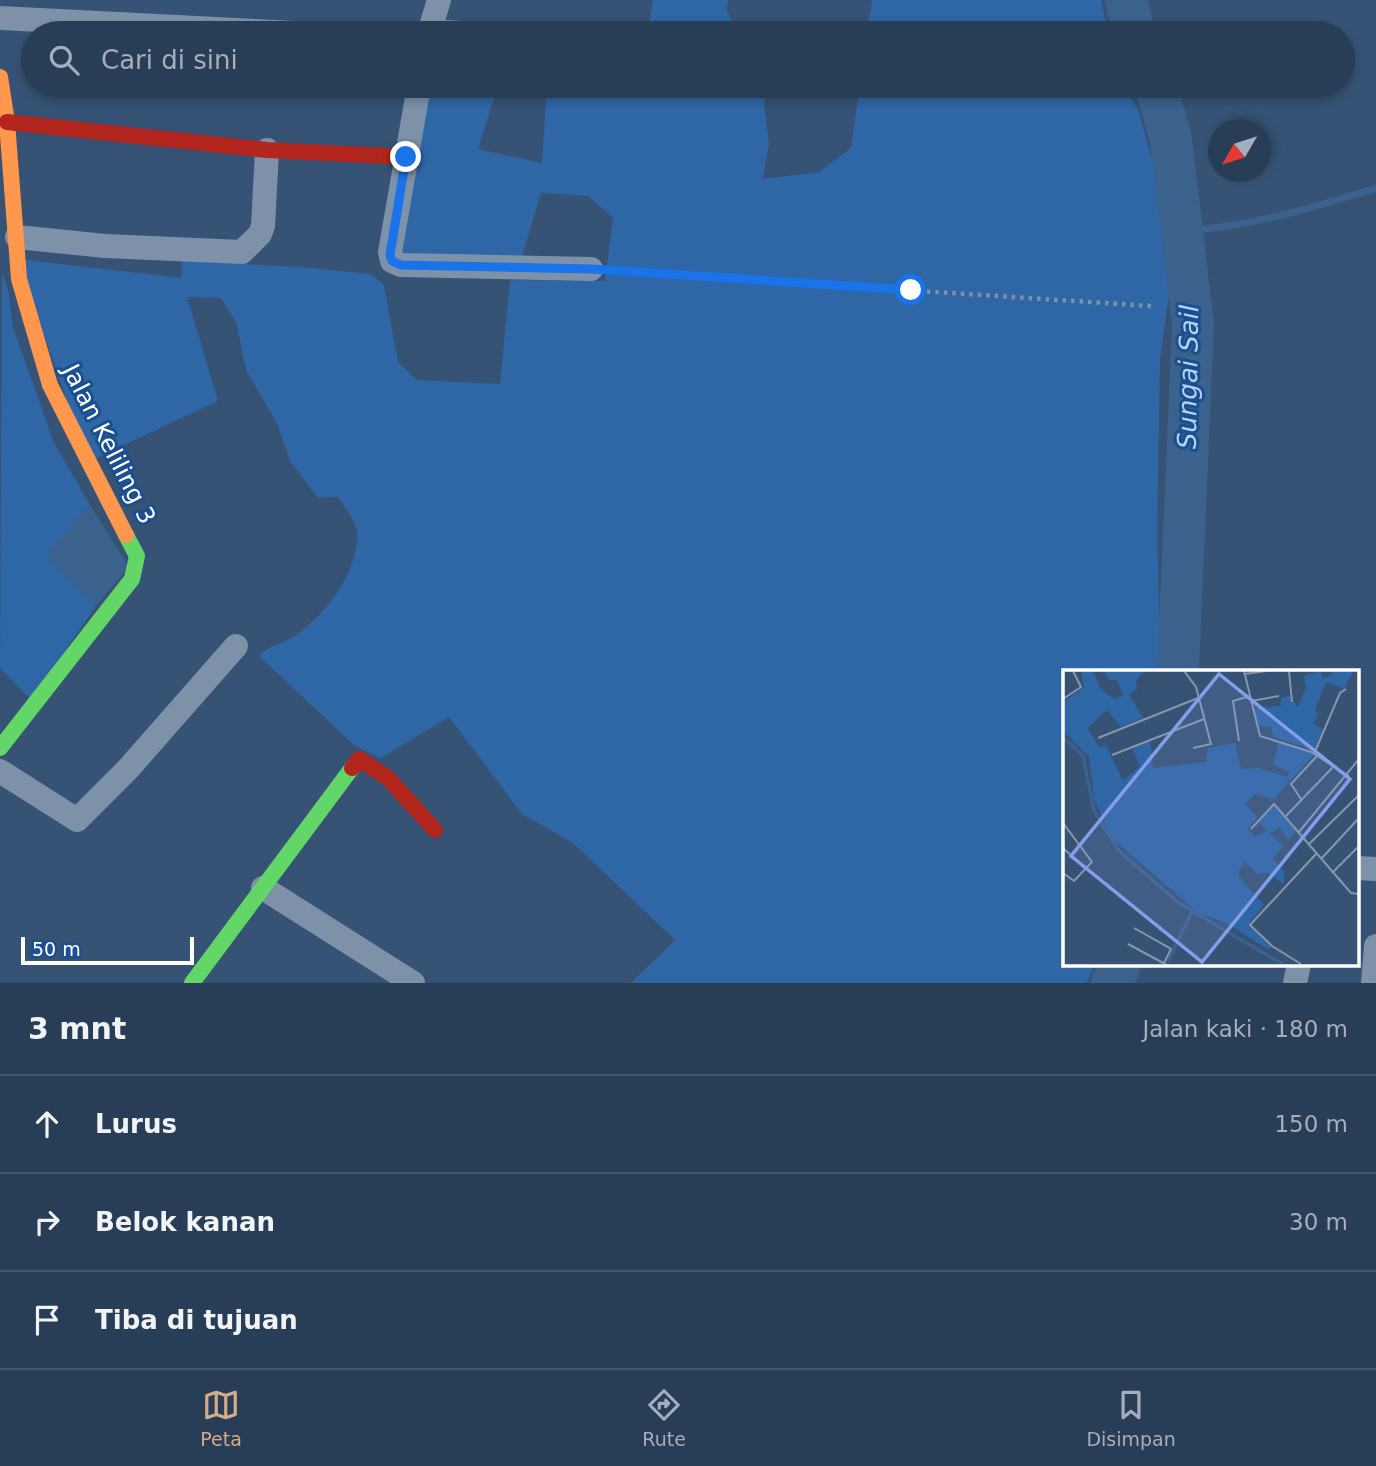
<!DOCTYPE html>
<html lang="id">
<meta charset="utf-8">
<style>
body{margin:0;font-family:"DejaVu Sans",sans-serif;background:#344961;color:#f1f3f6}
.compass{position:absolute;left:1208px;top:119px;width:63px;height:63px;border-radius:50%;background:#283e57;box-shadow:0 4px 10px #0003;rotate:231deg}
.scale{position:absolute;left:21px;bottom:18px;width:173px;box-sizing:border-box;padding-left:7px;border:4px solid #fff;border-top:0;font-size:19px;line-height:24px;white-space:nowrap;color:#fff;-webkit-text-stroke:5px #1b4f8f;paint-order:stroke}
.stop{position:absolute;width:21px;height:21px;margin:-16px;border:5px solid #1a73e8;border-radius:50%;background:#fff}
.stop.end{background:#1a73e8;border-color:#fff;box-shadow:0 2px 7px #0008}
.list{margin:0;padding:0;list-style:none}
h2{display:flex;justify-content:space-between;align-items:center;height:91px;margin:0;padding:0 28px;font-size:30px}
h2 small{font-size:23px;font-weight:400;color:#a5aeba}
.list li{display:grid;grid-template-columns:46px 1fr auto;gap:21px;align-items:center;box-sizing:border-box;height:98px;padding:0 28px;border-top:2px solid #44576d}
.list b{display:block;font-size:26px;white-space:nowrap}
.list em{font-size:23px;font-style:normal;color:#a5aeba}
.icon{flex:none;width:38px;height:38px;fill:none;stroke:currentColor;stroke-width:2;stroke-linecap:round;stroke-linejoin:round}
.map{position:relative;flex:none;width:1376px;height:983px;overflow:hidden}
.search{position:absolute;background:#283e57;box-shadow:0 4px 10px #0003;left:21px;right:21px;top:21px;height:77px;display:flex;align-items:center;gap:18px;box-sizing:border-box;padding:0 24px;border-radius:38px;color:#a5aeba;font-size:26px}
.sheet{height:385px;background:#283e57}
nav{display:flex;justify-content:space-around;align-items:center;box-sizing:border-box;height:98px;border-top:2px solid #44576d;background:#283e57;font-size:19px;color:#a5aeba}
nav a{display:grid;justify-items:center;gap:4px}
nav .on{color:#d6ab8b}
.map>svg:first-child{display:block}
</style>
<div class="map">
<svg width="1376" height="983" viewBox="0 0 1376 983">
<rect width="100%" height="100%" fill="#365274"/>
<g fill="#2f66a5">
<polygon points="653,0 728,0 727,10 736,33 648,33"/>
<polygon points="872,0 1101,0 1108,33 867,33"/>
<path d="M430,86H498L478,149L542,163L547,86H768L764,103L769,143L763,179L819,172L847,151L851,147L860,86H1123L1138,109L1165,206L1169,293L1160,360L1157,534L1161,671H1064V964H1095L1087,983H631L675,940L573,843L522,814L449,717L381,758L355,746L259,656C270,644 283,644 296,635C326,613 357,574 357,536C358,523 345,508 338,497L318,498L290,461L277,423L246,370L236,322L221,298L187,297L218,401L88,462L18,259L181,278L182,261L301,267L371,274L384,285L398,362L417,380L500,384L510,280L605,281L613,218L588,196L541,193L521,260L400,255Z"/>
<polygon points="2,272 8,290 13,327 54,443 90,505 46,555 96,606 31,700 0,668"/>
</g>
<polygon fill="#3b618d" points="90,505 129,567 96,606 45,555"/>
<g fill="none" stroke-linecap="round" stroke-linejoin="round">
<path stroke="#3b618d" stroke-width="7" d="M1182,231C1249,227 1312,208 1376,188"/>
<g stroke="#3b618d" stroke-width="42">
<polyline points="1126,0 1134,33"/>
<polyline points="1156,86 1171,140 1193,324 1178,671"/>
<polyline points="1112,983 1120,964"/>
</g>
<polyline stroke="#7d92a8" stroke-width="4.5" stroke-dasharray="3.5 5" stroke-linecap="butt" points="613,271 1151,306"/>
<g stroke="#7d92a8" stroke-width="24">
<polyline points="0,18 295,33"/>
<polyline points="430,31 462,33"/>
<polyline points="429,33 439,0"/>
<polyline points="419,86 390,252 392,261 401,265 591,269"/>
<polyline points="17,237 105,246 242,252 260,234 263,226 267,150"/>
<polyline points="0,771 77,820 128,769 236,646"/>
<polyline points="1357,868 1376,869"/>
<polyline points="263,888 413,983"/>
<polyline points="1295,983 1299,964"/>
<polyline points="1373,983 1376,946"/>
</g>
<g stroke="#63d668" stroke-width="16">
<polyline points="0,748 132,579 137,556 126,535"/>
<polyline points="192,983 352,768"/>
</g>
<polyline stroke="#ff974d" stroke-width="16" points="0,77 7,122 19,279 50,385 126,535"/>
<g stroke="#b3261e" stroke-width="16">
<polyline points="7,122 267,150 406,157"/>
<polyline points="352,768 359,759 388,778 435,830"/>
</g>
</g>
<g fill="none" stroke-linecap="round" stroke-linejoin="round">
<polyline stroke="#1a73e8" stroke-width="9" points="406,157 390,255 392,261 401,265 591,269 911,290"/>
</g>
<g text-anchor="middle" stroke-width="6" stroke-linejoin="round" paint-order="stroke">
<g font-size="24" fill="#fff" stroke="#1b4f8f">
<text transform="translate(109 444) rotate(63)" y="8">Jalan Keliling 3</text>
</g>
<g font-size="26" font-style="italic" fill="#b5d3f5" stroke="#1b4f8f">
<text transform="translate(1188 377) rotate(-89)" y="9">Sungai Sail</text>
</g>
</g>
<g transform="translate(1063 670)">
<rect width="296" height="296" fill="#365274"/>
<path d="M18,1H30L38,19L51,29L60,26L54,10H47L40,1H88L79,3L73,11L74,19L66,24L80,48L58,57L44,40L25,58L36,77L43,75L60,111L77,96L69,78L87,69L90,98L143,92L145,78L172,73L178,99L195,98L224,107L227,102L210,95L216,71L251,84L211,129L192,124L182,134L195,147L185,159L192,167L203,161L196,151L210,135L233,161L225,170L216,157L207,164L220,176L210,188L221,201V214L205,203L194,204L182,192L176,200V207L201,235L186,253L208,277L206,280L165,254L134,242L49,168L31,130L26,87L0,61V32L21,17ZM258,1L260,8L269,5L268,1L290,2L281,19L263,12L252,40L255,45L250,53L260,60L251,80L210,67L208,56L196,57L191,38L218,36V28L226,26L235,37L243,18L241,6Z" fill="#2f66a5"/>
<path fill="none" stroke="#3b618d" stroke-width="3.5" d="M0,67L20,86L31,141L56,181L116,233L221,295M105,292L129,241"/>
<path fill="none" stroke="#8697ac" stroke-width="2" d="M121,1L133,17L148,74L130,78M181,1L197,66L248,82L286,106M226,1L229,32M182,4L203,1M0,29L18,17L10,1M188,31L216,26M35,68L135,28M176,71L170,31L187,26M251,84L277,23L283,19M49,85L141,49M238,129L228,114L254,86M223,146L270,97M0,153L29,192L11,211L0,203M188,159L211,134L288,223L296,224M236,162L296,89M245,175L296,125M0,178L23,199M258,189L296,148M269,203L296,176M71,258L108,279L101,293M65,274L104,295M238,294L209,276L187,255L253,184"/>
<path fill="#839eea" fill-opacity="0.15" stroke="#839eea" stroke-width="3.5" d="M156,4L287,109L139,292L8,186Z"/>
<rect width="296" height="296" fill="none" stroke="#fff" stroke-width="3.5"/>
</g>
</svg>
<svg class="compass" viewBox="-18 -18 36 36"><path d="M0-13l5 13h-10z" fill="#e53935"/><path d="M0 13l5-13h-10z" fill="#a5aeba"/></svg>
<div class="scale">50 m</div>
<div class="stop" style="left:911px;top:290px"></div>
<div class="stop end" style="left:406px;top:157px"></div>
<div class="search"><svg class="icon" aria-label="search" viewBox="0 0 24 24"><circle cx="10" cy="10" r="6"/><path d="M15 15l6 6"/></svg>Cari di sini</div>
</div>
<section class="sheet">
<h2>3 mnt<small>Jalan kaki · 180 m</small></h2>
<ul class="list">
<li><svg class="icon" aria-label="ahead" viewBox="0 0 24 24"><path d="M12 20V5M6 11l6-6 6 6"/></svg><div><b>Lurus</b></div><em>150 m</em></li>
<li><svg class="icon" aria-label="right" viewBox="0 0 24 24"><path d="M7 20v-9h11M14 6l5 5-5 5"/></svg><div><b>Belok kanan</b></div><em>30 m</em></li>
<li><svg class="icon" aria-label="arrive" viewBox="0 0 24 24"><path d="M6 21V4h12l-3 4 3 4H6"/></svg><div><b>Tiba di tujuan</b></div></li>
</ul>
</section>
<nav>
<a class="on"><svg class="icon" aria-label="map" viewBox="0 0 24 24"><path d="M3 6l6-2 6 2 6-2v14l-6 2-6-2-6 2zM9 4v14M15 6v14"/></svg>Peta</a>
<a><svg class="icon" aria-label="directions" viewBox="0 0 24 24"><path d="M12 3l9 9-9 9-9-9zM9 14v-3h6M13 9l2 2-2 2"/></svg>Rute</a>
<a><svg class="icon" aria-label="saved" viewBox="0 0 24 24"><path d="M7 4h10v16l-5-4-5 4z"/></svg>Disimpan</a>
</nav>
